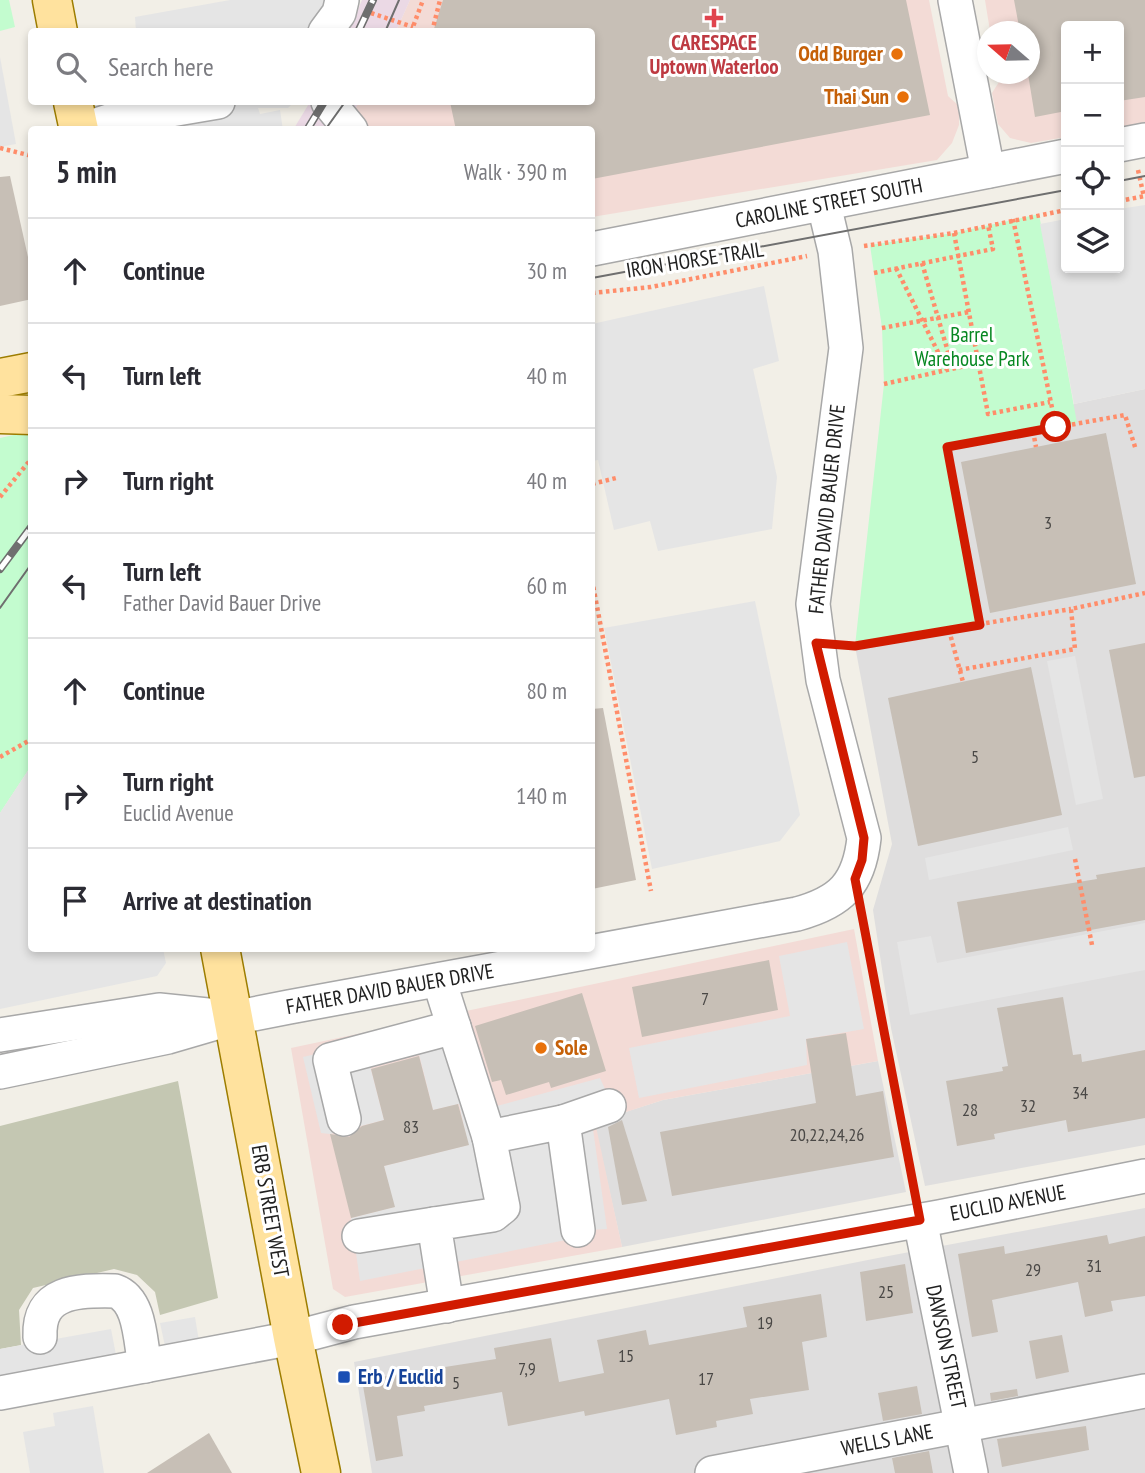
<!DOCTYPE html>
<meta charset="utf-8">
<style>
body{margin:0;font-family:"PT Sans Narrow",sans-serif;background:#f2f2f3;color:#2b2b33}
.controls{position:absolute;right:21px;top:21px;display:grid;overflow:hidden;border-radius:7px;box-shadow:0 4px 10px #0003}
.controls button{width:63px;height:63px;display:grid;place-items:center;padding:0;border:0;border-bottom:2px solid #e1e1e2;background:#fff;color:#2b2b33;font:35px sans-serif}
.compass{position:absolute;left:977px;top:21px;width:63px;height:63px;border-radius:50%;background:#fff;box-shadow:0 4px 10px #0003;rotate:290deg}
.stop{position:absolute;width:21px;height:21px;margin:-16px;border:5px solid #d11b00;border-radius:50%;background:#fff}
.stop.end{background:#d11b00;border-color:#fff;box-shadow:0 2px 7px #0008}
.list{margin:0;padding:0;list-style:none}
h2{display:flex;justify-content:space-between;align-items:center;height:91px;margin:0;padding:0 28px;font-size:30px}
h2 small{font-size:23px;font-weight:400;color:#7c7c81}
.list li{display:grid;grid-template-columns:46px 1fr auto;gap:21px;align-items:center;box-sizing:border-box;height:105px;padding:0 28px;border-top:2px solid #e1e1e2}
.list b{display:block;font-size:26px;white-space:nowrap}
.list p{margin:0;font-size:23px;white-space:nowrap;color:#7c7c81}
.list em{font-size:23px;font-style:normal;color:#7c7c81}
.icon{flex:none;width:38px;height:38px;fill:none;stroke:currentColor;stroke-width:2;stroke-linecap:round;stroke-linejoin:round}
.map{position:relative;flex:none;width:1145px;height:1473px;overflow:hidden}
.search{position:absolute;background:#fff;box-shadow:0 4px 10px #0003;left:28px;top:28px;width:567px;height:77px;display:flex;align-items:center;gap:18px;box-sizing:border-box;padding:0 24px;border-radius:7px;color:#7c7c81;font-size:26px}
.panel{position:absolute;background:#fff;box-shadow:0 4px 10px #0003;left:28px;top:126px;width:567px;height:826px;border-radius:7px}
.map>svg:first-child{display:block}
</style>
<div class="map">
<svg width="1145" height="1473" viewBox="0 0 1145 1473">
<rect width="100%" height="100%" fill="#f2efe7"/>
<g fill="#dfdede">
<polygon points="1145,389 1145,1145 925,1186 891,1028 873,910 892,844 855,646 980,624 947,447 1056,427 1074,404"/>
<polygon points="878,1061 906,1192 622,1247 594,1122 663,1100"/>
<polygon points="1145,1208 1145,1473 372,1473 354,1362 883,1257"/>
</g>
<g fill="#f3dbd6">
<polygon points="410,0 929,0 948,96 959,106 959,125 952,143 937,160 592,217 592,130 343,130 359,102 592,102 592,32 396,31"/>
<polygon points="985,0 1145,0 1145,123 1119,127 1119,26 1066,26 1066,137 1031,143 1010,138 998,124 992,93 999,82 997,74 1030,74 1030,32 990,31"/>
<polygon points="854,929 878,1061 663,1100 595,1122 622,1247 345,1297 333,1289 291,1048"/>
</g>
<g fill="#ebd9e5">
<polygon points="362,0 410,0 396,31 349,31"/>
<polygon points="310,102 359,102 343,129 293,130"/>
</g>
<polygon fill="#c4c7b2" points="178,1081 218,1298 160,1315 155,1292 137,1275 114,1269 33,1288 19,1310 21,1345 0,1349 0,1126"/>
<g fill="#c3fccf">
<polygon points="0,0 9,0 15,27 0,31"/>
<polygon points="1039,214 1077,423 947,447 980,625 855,646 884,384 882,328 870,245 954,233"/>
<polygon points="23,433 32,437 31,766 0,813 0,438"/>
</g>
<g fill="#e5e5e5">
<polygon points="230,0 357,0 345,31 136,31 135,17"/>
<polygon points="0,57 16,144 0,147"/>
<polygon points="120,102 294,102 288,108 258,108 260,114 280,110 283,130 125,129"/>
<polygon points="1145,205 1145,389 1074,404 1040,224 1066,219 1066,268 1119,268 1119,209"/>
<polygon points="764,286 779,361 753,369 777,477 772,529 658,551 650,521 614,530 598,460 592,461 592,324"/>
<polygon points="755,601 800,815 780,841 652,869 604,628"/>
<polygon points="1075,656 1103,799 1076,805 1047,661"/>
<polygon points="31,766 32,948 163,949 166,963 157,976 0,1009 0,813"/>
<polygon points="1068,827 1073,850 929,880 925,858"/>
<polygon points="1145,923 1145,970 910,1015 897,942 931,936 937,963"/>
<polygon points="847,942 864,1029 806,1039 807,1065 639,1098 629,1048 790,1016 779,956"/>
<polygon points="459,1020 493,1107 600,1078 615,1111 592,1122 607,1229 590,1230 591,1235 360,1281 351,1218 394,1207 384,1166 468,1145 459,1104 433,1110 417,1046 368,1058 384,1120 330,1134 321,1133 303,1057"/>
<polygon points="195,1317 204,1372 0,1409 0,1349 111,1329 116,1355 165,1346 160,1323"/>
<polygon points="93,1406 104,1473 30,1473 23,1432 55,1426 53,1413"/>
</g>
<g fill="#c7bfb6">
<polygon points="443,0 906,0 930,115 592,179 592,130 456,130 450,102 592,102 592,32 433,32"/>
<polygon points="1014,0 1145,0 1145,97 1119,101 1119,26 1066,26 1066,111 1035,117 1028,74 1030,32 1020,32"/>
<polygon points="10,176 32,275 32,299 0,306 0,177"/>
<polygon points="1106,433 1136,584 990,613 961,462"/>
<polygon points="1145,643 1145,776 1134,778 1109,650"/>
<polygon points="1031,667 1062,815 918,846 888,698"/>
<polygon points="603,708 636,880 592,889 592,709"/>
<polygon points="1145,867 1145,920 966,953 957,902 1097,879 1096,875"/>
<polygon points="769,960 778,1010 642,1037 632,987"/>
<polygon points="582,993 606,1071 551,1088 549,1082 506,1095 501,1080 492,1082 475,1026"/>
<polygon points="1063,997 1073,1055 1081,1054 1082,1062 1145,1050 1145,1118 1068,1132 1066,1120 994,1134 995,1139 957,1146 946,1081 1003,1071 1002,1067 1008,1066 997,1008"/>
<polygon points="846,1033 856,1096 883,1091 894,1157 672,1196 660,1132 816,1103 806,1039"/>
<polygon points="419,1056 433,1110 458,1104 469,1145 384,1166 395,1207 351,1218 330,1134 349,1137 362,1126 384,1120 371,1069"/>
<polygon points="622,1120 647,1201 622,1205 608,1127"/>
<polygon points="1107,1235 1109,1244 1145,1236 1145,1296 1111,1301 1113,1311 1085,1317 1078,1282 992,1300 998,1332 972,1337 958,1254 1004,1246 1005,1254"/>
<polygon points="905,1264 913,1313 866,1321 860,1272"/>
<polygon points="821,1294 827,1337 802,1342 809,1390 750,1399 753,1414 716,1421 717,1427 676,1435 669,1399 585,1416 584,1411 508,1426 502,1392 424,1406 425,1411 397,1416 403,1456 376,1461 362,1380 496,1359 494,1348 551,1338 559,1382 604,1373 597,1340 646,1330 649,1345 747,1327 743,1307"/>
<polygon points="1062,1335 1069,1372 1036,1379 1029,1341"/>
<polygon points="917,1386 922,1414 883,1421 878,1393"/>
<polygon points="1017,1389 1018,1396 991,1401 990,1393"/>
<polygon points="1086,1426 1089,1450 1002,1467 997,1439"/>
<polygon points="209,1433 232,1473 147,1473"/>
<polygon points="929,1451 933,1473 895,1473 892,1458"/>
</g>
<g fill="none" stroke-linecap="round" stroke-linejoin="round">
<defs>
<g id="minor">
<polyline points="955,0 988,171"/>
<polyline points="325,32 339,13 342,0"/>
<polyline points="328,102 351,130"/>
<polyline points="81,130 112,120 218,102"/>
<polyline points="1119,145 1145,140"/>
<polyline points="592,249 1066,156"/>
<polyline points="439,980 489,1137 563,1122 578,1230"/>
<polyline points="0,1035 159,1010 217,1016"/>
<path d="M0,1072L168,1037L233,1018L289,1007L797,914C841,902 859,884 864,838L823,680L813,604L846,348L835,251L824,205"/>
<polyline points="344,1119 330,1060 454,1027"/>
<polyline points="563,1122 609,1106"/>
<polyline points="920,1220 971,1473"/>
<polyline points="359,1236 434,1224"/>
<polyline points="447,1306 434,1224 493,1215 503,1207 489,1137"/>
<path d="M40,1337C38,1291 77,1290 115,1291C141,1300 140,1342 145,1366"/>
<polyline points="0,1393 293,1338 354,1322 939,1217 1145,1176"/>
<polyline points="712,1473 1145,1391"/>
</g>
<g id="major">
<polyline points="52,0 58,32"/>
<polyline points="73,102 79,130"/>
<polyline points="0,378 32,372"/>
<polyline points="0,414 32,415"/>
<polyline points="220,948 293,1338 321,1473"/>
</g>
</defs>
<use href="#minor" stroke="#a8a8a8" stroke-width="36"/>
<use href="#major" stroke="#9d7d00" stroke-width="41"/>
<g stroke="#ff8d6a" stroke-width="4.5" stroke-dasharray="3.5 3.5" stroke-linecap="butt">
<polyline points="371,13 413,27"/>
<polyline points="411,32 423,0"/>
<polyline points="432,32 440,0"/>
<polyline points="0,148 32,156"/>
<polyline points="1138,170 1144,197"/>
<polyline points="1119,201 1145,196"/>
<polyline points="1013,219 1056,427"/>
<polyline points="954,233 988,414 1050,402"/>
<polyline points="864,246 954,233 1066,210"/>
<polyline points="922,263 953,369"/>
<polyline points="896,268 947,370"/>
<polyline points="874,273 993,249 988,225"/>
<polyline points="592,293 651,287 807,256"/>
<polyline points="882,328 969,312"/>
<polyline points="884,384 978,363"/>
<polyline points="1033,431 1036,447"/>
<polyline points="592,484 616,478"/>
<polyline points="0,497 32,458"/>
<polyline points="592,580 651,891"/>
<polyline points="980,625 947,447 1125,415 1136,450"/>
<polyline points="949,630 963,682"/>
<polyline points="848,646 1071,609"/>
<polyline points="959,670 1075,649 1071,609 1145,593"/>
<polyline points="0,757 32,739"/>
<polyline points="1075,859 1092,945"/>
<polyline points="862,914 914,1191"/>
</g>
<use href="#minor" stroke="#fff" stroke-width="33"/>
<use href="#major" stroke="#ffe29e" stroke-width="38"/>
<g stroke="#6f6f6f" stroke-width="2">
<polyline points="385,32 399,0"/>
<polyline points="325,130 345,102"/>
<polyline points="1119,181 1145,176"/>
<polyline points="592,278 1066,190"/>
<polyline points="0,608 32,563"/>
</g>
<defs>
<g id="rail">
<polyline points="358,32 373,0"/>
<polyline points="307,130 324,102"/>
<polyline points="0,569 32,526"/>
</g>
</defs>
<use href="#rail" stroke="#6f6f6f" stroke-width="8"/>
<use href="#rail" stroke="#fff" stroke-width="5" stroke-dasharray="16" stroke-linecap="butt"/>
</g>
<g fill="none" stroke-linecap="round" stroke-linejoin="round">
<polyline stroke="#d11b00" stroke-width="9" points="343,1325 920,1220 855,879 862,860 864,838 816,643 855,646 980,625 947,447 1056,427"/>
</g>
<path fill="#e0444e" stroke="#fff" stroke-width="2.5" d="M710.5 7.5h7v7h7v7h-7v7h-7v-7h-7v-7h7z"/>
<g fill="#e8710a" stroke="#fff" stroke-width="2.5">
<circle cx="897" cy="54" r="7"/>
<circle cx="903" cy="97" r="7"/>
<circle cx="541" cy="1048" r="7"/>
</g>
<rect fill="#1a4fb4" stroke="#fff" stroke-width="2.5" x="337" y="1370" width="14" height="14" rx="3.5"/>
<g text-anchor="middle" stroke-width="6" stroke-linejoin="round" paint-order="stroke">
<g font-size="18" fill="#4a4846">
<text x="1048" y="529">3</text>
<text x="975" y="763">5</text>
<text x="705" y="1005">7</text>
<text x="1080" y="1099">34</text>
<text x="1028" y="1112">32</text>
<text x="970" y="1116">28</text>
<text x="411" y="1133">83</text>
<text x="827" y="1141">20,22,24,26</text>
<text x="1094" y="1272">31</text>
<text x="1033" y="1276">29</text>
<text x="886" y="1298">25</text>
<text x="765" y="1329">19</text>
<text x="626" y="1362">15</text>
<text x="527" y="1375">7,9</text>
<text x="706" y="1385">17</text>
<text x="456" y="1389">5</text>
</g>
<g font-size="21" font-weight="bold" fill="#be3a42" stroke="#fff">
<text x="714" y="50">CARESPACE<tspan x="714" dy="24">Uptown Waterloo</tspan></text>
</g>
<g font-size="21" font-weight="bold" fill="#c56008" stroke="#fff" text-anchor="end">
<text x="883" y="61">Odd Burger</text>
<text x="889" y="104">Thai Sun</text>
<text x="555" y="1055" text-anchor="start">Sole</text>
</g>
<g font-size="21" fill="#212121" stroke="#fff">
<text transform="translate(829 203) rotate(-11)" y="7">CAROLINE STREET SOUTH</text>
<text transform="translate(695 260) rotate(-9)" y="7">IRON HORSE TRAIL</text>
<text transform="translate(827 509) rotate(-84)" y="7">FATHER DAVID BAUER DRIVE</text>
<text transform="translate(390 989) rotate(-10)" y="7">FATHER DAVID BAUER DRIVE</text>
<text transform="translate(1008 1203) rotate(-11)" y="7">EUCLID AVENUE</text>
<text transform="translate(270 1211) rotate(80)" y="7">ERB STREET WEST</text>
<text transform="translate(946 1347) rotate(78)" y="7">DAWSON STREET</text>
<text transform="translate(887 1440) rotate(-11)" y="7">WELLS LANE</text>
</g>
<g font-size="21" fill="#068721" stroke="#fff">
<text x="972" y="342">Barrel<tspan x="972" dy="24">Warehouse Park</tspan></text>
</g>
<g font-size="21" font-weight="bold" fill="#164399" stroke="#fff" text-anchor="start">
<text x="358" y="1384">Erb / Euclid</text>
</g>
</g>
</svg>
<div class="controls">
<button>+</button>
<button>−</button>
<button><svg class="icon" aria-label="locate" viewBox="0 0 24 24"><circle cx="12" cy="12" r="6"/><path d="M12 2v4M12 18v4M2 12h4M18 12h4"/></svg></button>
<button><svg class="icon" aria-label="layers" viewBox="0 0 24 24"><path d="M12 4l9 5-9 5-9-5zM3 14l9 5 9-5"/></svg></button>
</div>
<svg class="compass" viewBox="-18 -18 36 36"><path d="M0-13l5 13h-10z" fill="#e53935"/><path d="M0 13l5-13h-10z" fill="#7c7c81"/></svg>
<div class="stop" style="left:1056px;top:427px"></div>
<div class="stop end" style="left:343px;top:1325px"></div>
<div class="search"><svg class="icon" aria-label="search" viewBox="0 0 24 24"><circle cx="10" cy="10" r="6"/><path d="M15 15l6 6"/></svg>Search here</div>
<section class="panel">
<h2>5 min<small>Walk · 390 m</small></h2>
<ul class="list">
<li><svg class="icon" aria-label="ahead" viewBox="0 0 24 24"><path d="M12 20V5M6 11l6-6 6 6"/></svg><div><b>Continue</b></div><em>30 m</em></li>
<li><svg class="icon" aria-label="left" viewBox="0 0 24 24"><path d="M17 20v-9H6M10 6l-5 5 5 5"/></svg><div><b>Turn left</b></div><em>40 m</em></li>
<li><svg class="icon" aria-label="right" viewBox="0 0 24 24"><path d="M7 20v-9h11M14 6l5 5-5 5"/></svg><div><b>Turn right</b></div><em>40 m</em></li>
<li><svg class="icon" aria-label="left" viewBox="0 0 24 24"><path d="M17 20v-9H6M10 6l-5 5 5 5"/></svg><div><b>Turn left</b><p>Father David Bauer Drive</p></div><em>60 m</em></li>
<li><svg class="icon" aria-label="ahead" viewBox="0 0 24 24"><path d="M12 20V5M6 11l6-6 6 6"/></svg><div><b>Continue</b></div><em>80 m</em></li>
<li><svg class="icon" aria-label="right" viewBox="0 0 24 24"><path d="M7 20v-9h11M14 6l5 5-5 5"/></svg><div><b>Turn right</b><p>Euclid Avenue</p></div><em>140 m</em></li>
<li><svg class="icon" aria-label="arrive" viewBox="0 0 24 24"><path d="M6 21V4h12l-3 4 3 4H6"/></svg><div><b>Arrive at destination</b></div></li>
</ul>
</section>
</div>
